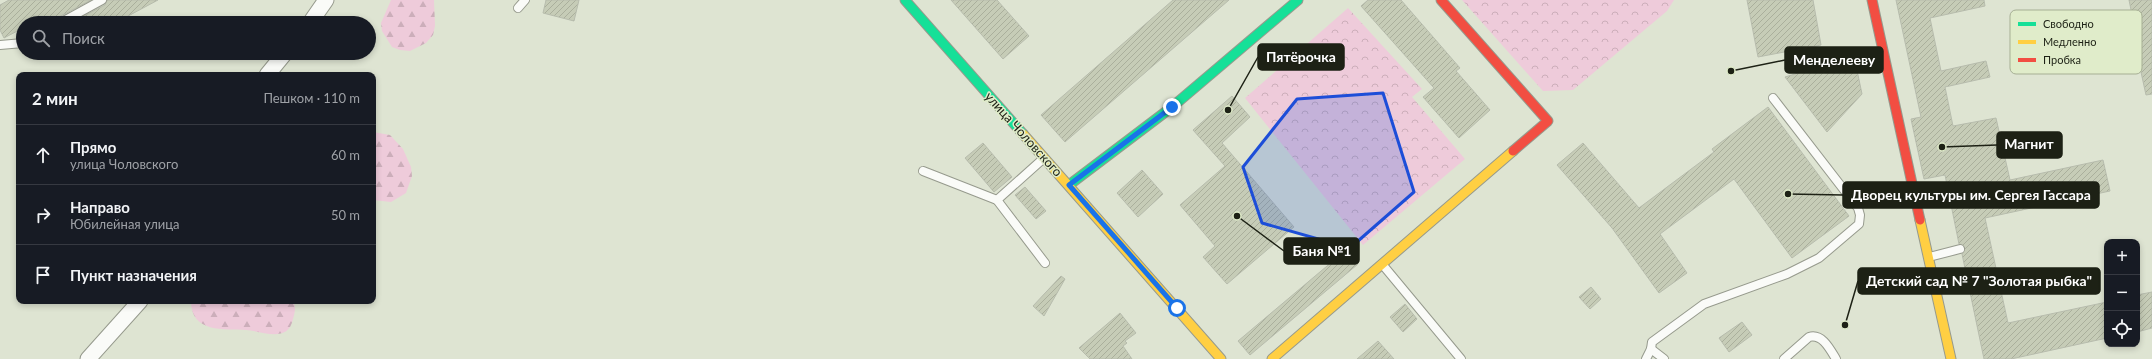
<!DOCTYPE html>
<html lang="ru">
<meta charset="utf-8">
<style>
body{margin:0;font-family:Lato,sans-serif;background:#20242c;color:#f1f3f6}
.controls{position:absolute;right:12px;bottom:12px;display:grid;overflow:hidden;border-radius:8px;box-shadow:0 2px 6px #0003}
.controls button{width:36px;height:36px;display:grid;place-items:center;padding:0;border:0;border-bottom:1px solid #363941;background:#171b24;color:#f1f3f6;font:20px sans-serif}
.stop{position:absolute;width:12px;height:12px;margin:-9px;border:3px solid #1a73e8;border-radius:50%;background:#fff}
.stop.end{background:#1a73e8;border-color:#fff;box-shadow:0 1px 4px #0008}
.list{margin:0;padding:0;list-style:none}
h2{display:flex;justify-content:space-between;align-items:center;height:52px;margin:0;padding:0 16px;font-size:17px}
h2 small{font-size:13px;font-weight:400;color:#9ea1a6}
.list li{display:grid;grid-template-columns:26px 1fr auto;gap:12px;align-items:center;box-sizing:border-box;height:60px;padding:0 16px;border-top:1px solid #363941}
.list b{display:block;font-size:15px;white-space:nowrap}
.list p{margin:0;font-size:13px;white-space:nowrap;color:#9ea1a6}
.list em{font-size:13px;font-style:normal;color:#9ea1a6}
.icon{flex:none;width:22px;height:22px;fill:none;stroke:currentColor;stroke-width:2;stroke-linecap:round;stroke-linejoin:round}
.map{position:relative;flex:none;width:2152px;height:359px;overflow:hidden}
.search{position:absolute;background:#171b24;box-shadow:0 2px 6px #0003;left:16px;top:16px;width:360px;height:44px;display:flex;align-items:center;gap:10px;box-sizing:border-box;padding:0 14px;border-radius:22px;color:#9ea1a6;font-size:15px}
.panel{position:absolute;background:#171b24;box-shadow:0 2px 6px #0003;left:16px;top:72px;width:360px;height:232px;border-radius:8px}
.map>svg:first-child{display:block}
</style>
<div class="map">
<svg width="2152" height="359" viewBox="0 0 2152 359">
<defs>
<pattern id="forest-firs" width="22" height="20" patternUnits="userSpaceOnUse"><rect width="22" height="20" fill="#eecbda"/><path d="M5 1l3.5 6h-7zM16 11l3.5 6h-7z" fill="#ccaeba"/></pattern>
<pattern id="park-crowns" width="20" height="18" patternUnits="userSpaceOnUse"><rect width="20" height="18" fill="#eecbda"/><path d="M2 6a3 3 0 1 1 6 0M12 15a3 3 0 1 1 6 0" fill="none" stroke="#ccaeba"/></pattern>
<pattern id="building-hatch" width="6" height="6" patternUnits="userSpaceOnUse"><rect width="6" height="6" fill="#c6ccb7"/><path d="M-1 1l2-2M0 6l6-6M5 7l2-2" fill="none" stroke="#aaaf9c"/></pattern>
</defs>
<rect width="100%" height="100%" fill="#dee4d2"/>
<g fill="url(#forest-firs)">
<polygon points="391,0 434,0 435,26 433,35 426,43 410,51 400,50 392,47 382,31 381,23"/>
<polygon points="373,132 390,135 403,149 411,167 412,176 406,193 391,202 373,200"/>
<path d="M191,301H293C296,308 295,312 293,319C288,344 262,331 246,330C224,329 191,333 191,301Z"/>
</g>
<g fill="url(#park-crowns)">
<polygon points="1462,0 1674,0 1667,11 1573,90 1543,91"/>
<polygon points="1348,8 1422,89 1412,97 1465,159 1363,245 1245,98"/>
</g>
<g fill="url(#building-hatch)" stroke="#b7bcad">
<polygon points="9,0 91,0 57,18 55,23 23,23 23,28 4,38 0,30 0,5"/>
<polygon points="107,0 158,0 115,23 71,23 105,5"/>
<polygon points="546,0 579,0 574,21 543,13"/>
<polygon points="951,0 997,0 1029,36 1003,59"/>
<polygon points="1173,0 1229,0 1065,142 1041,115"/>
<polygon points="1368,0 1401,0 1460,68 1456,71 1490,110 1459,138 1423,97 1434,88 1361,6"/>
<polygon points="1747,0 1813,0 1821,45 1758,57"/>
<polygon points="1896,0 1984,0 1985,6 1930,18 1941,71 1986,61 1990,77 1945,87 1953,126 1996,118 2010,180 2103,160 2110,191 1985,218 2008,323 2107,302 2107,338 2011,359 1984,359 1962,254 1965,248 1959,244 1945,175 1924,179 1911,119 1921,117"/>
<polygon points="2129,0 2152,0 2152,94 2146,95 2134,40 2137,39"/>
<polygon points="1854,56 1862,94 1827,132 1785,77"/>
<polygon points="1232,96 1250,117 1222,143 1294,227 1227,284 1203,257 1215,246 1180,205 1225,166 1193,130"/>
<polygon points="1768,107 1849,216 1792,258 1734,179 1660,234 1687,273 1659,293 1612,228 1557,165 1583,143 1639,208 1714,152 1712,149"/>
<polygon points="983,143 1012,177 994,192 965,158"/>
<polygon points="1142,170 1163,194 1138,217 1117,193"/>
<polygon points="1025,187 1046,211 1036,219 1015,195"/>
<polygon points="1346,250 1358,264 1250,355 1238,341"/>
<polygon points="1061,276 1065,279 1044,316 1033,306"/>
<polygon points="1591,287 1601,299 1590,309 1579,297"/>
<polygon points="2152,292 2152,328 2137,332 2137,295"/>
<polygon points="1405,304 1417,319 1403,332 1390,317"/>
<polygon points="1120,313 1136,333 1125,341 1127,343 1123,346 1132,359 1090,359 1079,348"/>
<polygon points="1742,322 1752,335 1729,352 1719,338"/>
<polygon points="1378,341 1394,359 1357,359"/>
</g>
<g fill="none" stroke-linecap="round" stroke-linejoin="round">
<defs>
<g id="lane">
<polyline points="518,8 525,0"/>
<polyline points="60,23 102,0"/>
<polyline points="0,45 23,43"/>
<polyline points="1044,158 997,200 1045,263"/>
<polyline points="923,171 997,200"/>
<polyline points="1929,257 1960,249"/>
<polyline points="1382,264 1461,359"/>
<polyline points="1651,349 1664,359"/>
<polyline points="1646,359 1651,349 1652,342 1704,304 1787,274 1819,258 1859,224 1860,215 1858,208 1773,98"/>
<path d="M1784,359L1809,337C1822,333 1830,349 1836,359"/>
</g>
<g id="street">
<polyline points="310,23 326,0"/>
<polyline points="267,75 285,53"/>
<polyline points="88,359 140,301"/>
</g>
<g id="fast">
<polyline points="905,0 1023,134"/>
<polyline points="1069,185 1172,107 1298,0"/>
</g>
<g id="slow">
<polyline points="1023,134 1221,359"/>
<polyline points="1920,220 1951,359"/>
<polyline points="1272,359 1513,151"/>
</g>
<g id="jam">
<polyline points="1441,0 1548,121 1513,151"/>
<polyline points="1872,0 1920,220"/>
</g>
</defs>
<use href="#lane" stroke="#969a8d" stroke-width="10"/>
<use href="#street" stroke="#969a8d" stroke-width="17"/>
<use href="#fast" stroke="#969a8d" stroke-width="11"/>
<use href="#slow" stroke="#969a8d" stroke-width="11"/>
<use href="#jam" stroke="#969a8d" stroke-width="11"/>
<use href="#lane" stroke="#fafbf8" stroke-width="8"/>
<use href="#street" stroke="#fafbf8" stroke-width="15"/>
<use href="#fast" stroke="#16e098" stroke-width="9"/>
<use href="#slow" stroke="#ffcf43" stroke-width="9"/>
<use href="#jam" stroke="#f24e42" stroke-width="9"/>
</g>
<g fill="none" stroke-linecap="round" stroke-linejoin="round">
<polyline stroke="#1a73e8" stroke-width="5" points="1172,107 1069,185 1177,308"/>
</g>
<path fill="#1d4ed8" fill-opacity="0.2" stroke="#1d4ed8" stroke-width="3" stroke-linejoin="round" d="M1383,93L1414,192L1350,248L1262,223L1243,167L1297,99Z"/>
<g text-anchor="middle" stroke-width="3" stroke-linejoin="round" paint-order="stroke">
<g font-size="13" fill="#1d2115" stroke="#e0ecca">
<text transform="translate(1024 134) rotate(48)" y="5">улица Чоловского</text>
</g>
</g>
<rect x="2010" y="10" width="132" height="64" rx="6" fill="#e0ecca" stroke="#a6af94" stroke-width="1"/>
<rect x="2018" y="22" width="18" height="4" fill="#16e098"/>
<rect x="2018" y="40" width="18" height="4" fill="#ffcf43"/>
<rect x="2018" y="58" width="18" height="4" fill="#f24e42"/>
<g font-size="11" fill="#1d2115">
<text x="2043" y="28">Свободно</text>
<text x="2043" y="46">Медленно</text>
<text x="2043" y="64">Пробка</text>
</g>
<path fill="none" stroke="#1d2115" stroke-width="1.5" d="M1228 110L1258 57M1731 71L1785 60M1942 147L1997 145M1788 194L1843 195M1237 216L1284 251M1845 325L1858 281"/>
<g fill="#1d2115" stroke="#e0ecca" stroke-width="1.5">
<circle cx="1228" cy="110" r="4"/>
<circle cx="1731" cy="71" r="4"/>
<circle cx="1942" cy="147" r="4"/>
<circle cx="1788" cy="194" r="4"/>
<circle cx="1237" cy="216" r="4"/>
<circle cx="1845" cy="325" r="4"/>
</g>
<g fill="#1d2115" stroke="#1d2115" stroke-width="1.5">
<rect x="1258" y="44" width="86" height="26" rx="4"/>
<rect x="1785" y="47" width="98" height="26" rx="4"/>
<rect x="1997" y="132" width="65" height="26" rx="4"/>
<rect x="1843" y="182" width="256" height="26" rx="4"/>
<rect x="1284" y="238" width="75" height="26" rx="4"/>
<rect x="1858" y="268" width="242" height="26" rx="4"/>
</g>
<g font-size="14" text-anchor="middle" font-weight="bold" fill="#fff">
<text x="1301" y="62">Пятёрочка</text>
<text x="1834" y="65">Менделееву</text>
<text x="2029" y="149">Магнит</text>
<text x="1971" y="200">Дворец культуры им. Сергея Гассара</text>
<text x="1322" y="256">Баня №1</text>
<text x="1979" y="286">Детский сад № 7 "Золотая рыбка"</text>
</g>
</svg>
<div class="controls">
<button>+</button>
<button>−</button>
<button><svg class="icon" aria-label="locate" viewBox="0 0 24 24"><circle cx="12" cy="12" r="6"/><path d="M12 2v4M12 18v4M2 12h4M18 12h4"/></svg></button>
</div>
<div class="stop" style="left:1177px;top:308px"></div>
<div class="stop end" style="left:1172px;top:107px"></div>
<div class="search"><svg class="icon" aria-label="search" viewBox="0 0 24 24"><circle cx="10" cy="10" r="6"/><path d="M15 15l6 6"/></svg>Поиск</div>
<section class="panel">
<h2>2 мин<small>Пешком · 110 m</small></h2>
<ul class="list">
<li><svg class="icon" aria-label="ahead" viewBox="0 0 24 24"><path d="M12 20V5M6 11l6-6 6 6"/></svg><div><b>Прямо</b><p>улица Чоловского</p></div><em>60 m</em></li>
<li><svg class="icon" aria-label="right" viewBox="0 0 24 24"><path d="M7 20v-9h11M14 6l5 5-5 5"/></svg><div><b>Направо</b><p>Юбилейная улица</p></div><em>50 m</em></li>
<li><svg class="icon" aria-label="arrive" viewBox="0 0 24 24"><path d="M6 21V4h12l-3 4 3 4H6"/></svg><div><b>Пункт назначения</b></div></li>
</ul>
</section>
</div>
